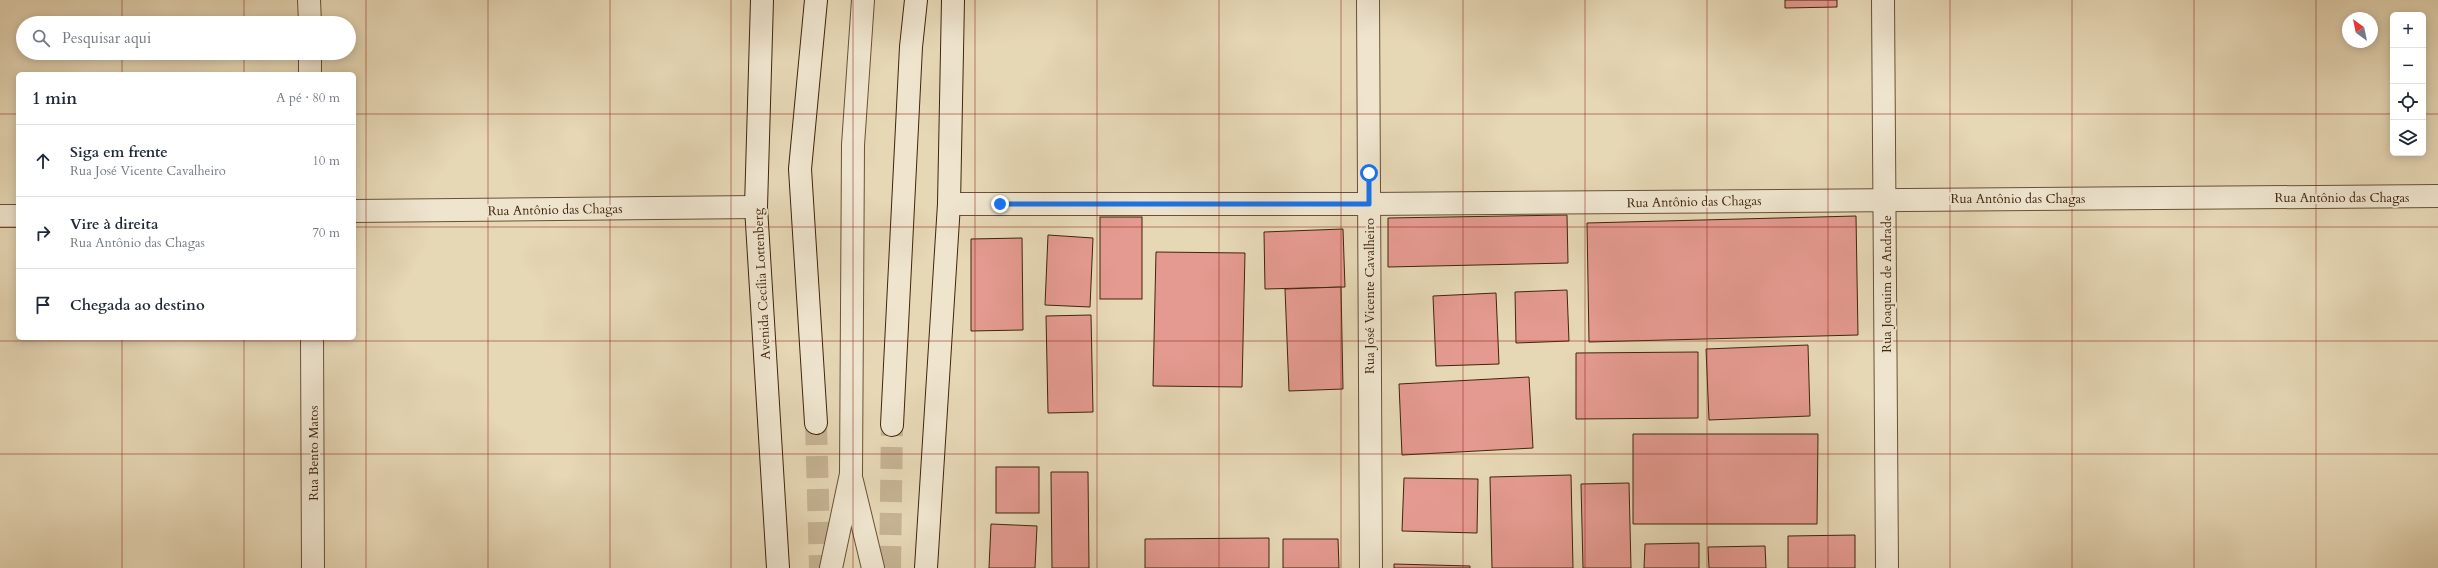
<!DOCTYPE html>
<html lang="pt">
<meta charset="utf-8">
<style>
body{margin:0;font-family:Cardo,serif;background:#f6f6f7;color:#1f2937}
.controls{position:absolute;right:12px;top:12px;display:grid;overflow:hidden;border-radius:6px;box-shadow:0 2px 10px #0003}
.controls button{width:36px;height:36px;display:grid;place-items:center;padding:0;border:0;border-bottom:1px solid #e0e1e3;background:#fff;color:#1f2937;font:20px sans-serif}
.compass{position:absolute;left:2342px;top:12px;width:36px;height:36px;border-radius:50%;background:#fff;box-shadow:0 2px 10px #0003;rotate:327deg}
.stop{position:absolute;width:12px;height:12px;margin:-9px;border:3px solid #1a73e8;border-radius:50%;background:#fff}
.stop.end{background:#1a73e8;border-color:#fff;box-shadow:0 1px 4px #0008}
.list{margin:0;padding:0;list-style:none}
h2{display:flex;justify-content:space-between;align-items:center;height:52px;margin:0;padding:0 16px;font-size:17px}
h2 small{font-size:13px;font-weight:400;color:#747a83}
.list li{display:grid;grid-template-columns:26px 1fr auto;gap:12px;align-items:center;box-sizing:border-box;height:72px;padding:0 16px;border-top:1px solid #e0e1e3}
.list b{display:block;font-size:15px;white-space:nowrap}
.list p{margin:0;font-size:13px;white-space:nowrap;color:#747a83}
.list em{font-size:13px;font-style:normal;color:#747a83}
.icon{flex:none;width:22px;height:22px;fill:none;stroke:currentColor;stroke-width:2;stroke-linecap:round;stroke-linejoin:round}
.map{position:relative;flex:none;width:2438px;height:568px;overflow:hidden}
.search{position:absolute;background:#fff;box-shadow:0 2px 10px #0003;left:16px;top:16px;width:340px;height:44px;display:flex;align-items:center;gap:10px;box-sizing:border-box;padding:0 14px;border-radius:22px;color:#747a83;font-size:15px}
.panel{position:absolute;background:#fff;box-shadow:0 2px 10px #0003;left:16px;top:72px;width:340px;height:268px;border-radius:6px}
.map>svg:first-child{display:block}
</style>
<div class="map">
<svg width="2438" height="568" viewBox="0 0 2438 568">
<rect width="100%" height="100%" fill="#e6d7b5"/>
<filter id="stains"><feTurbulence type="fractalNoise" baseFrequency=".005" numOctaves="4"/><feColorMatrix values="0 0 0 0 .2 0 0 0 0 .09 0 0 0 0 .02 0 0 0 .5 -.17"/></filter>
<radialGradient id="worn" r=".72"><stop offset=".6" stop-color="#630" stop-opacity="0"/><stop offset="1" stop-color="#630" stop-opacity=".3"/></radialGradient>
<g fill="#e49a90" stroke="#41240a">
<polygon points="1785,0 1837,0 1837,7 1785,8"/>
<polygon points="1567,215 1568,263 1388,267 1388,218"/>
<polygon points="1856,216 1858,335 1589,342 1587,223"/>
<rect x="1100" y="217" width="42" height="82"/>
<polygon points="1343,229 1345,287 1265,289 1264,232"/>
<polygon points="1048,235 1093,238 1090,307 1045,305"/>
<polygon points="1022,238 1023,330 971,331 971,239"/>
<polygon points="1156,252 1245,253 1242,387 1153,386"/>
<polygon points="1341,287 1343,389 1289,391 1285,289"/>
<polygon points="1567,290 1569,341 1516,343 1515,292"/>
<polygon points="1496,293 1499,364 1436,366 1433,296"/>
<polygon points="1091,315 1093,412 1048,413 1046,316"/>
<polygon points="1808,345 1810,416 1709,420 1706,349"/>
<polygon points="1698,352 1698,418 1576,419 1576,353"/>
<polygon points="1529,377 1533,448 1402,455 1399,384"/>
<polygon points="1633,434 1818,434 1817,524 1633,524"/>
<rect x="996" y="467" width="43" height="46"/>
<polygon points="1051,472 1088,472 1089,568 1052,568"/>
<polygon points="1571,475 1573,568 1492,568 1490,477"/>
<polygon points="1404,478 1478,479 1477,533 1402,531"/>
<polygon points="1629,483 1631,568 1583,568 1581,484"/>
<polygon points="991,524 1037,526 1035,568 989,568"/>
<polygon points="1855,535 1855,568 1788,568 1788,536"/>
<polygon points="1269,538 1269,568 1145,568 1145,539"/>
<polygon points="1283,539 1338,539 1339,568 1283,568"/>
<polygon points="1699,543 1699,568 1644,568 1645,544"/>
<polygon points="1765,546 1766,568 1709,568 1708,547"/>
<polygon points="1394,564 1470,566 1470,568 1394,568"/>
</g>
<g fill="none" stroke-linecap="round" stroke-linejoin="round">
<g stroke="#c5b393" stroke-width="22" stroke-dasharray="22 11" stroke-linecap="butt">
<polyline points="816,423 820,568"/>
<polyline points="890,568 892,425"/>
</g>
<defs>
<g id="minor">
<polyline points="309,0 310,23"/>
<polyline points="1368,0 1371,568"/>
<polyline points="1883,0 1887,568"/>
<polyline points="310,53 310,74"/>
<polyline points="949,204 1369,204 2438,196"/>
<polyline points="354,211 756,207"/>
<polyline points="0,216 18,216"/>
<polyline points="312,338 313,568"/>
<polyline points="852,481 873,568"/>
<polyline points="831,568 851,474 853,145 863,0"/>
</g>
<g id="secondary">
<polyline points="762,0 756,207 778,568"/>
<polyline points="816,423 800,169 816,0"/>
<polyline points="892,425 911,47 916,0"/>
<polyline points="926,568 949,204 953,0"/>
</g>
</defs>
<use href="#minor" stroke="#6a5135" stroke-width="24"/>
<use href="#secondary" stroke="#41240a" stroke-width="24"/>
<use href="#minor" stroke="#efe5cf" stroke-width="22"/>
<use href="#secondary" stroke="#efe5cf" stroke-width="22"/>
</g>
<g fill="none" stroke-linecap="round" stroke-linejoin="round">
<polyline stroke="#1a73e8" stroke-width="5" points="1000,204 1369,204 1369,173"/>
</g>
<path fill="none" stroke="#8f2418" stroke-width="1" stroke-opacity="0.55" d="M122,0V23M244,0V23M366,0V568M488,0V568M610,0V568M731,0V568M853,0V568M975,0V568M1097,0V568M1219,0V568M1341,0V568M1463,0V568M1585,0V568M1707,0V568M1828,0V568M1950,0V568M2072,0V568M2194,0V568M2316,0V568M122,53V74M244,53V74M0,114H18M354,114H2393M2423,114H2438M0,227H18M354,227H2438M122,338V568M244,338V568M0,341H2438M0,454H2438"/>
<g text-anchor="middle" stroke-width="4" stroke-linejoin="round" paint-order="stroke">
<g font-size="13" fill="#41240a" stroke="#efe5cf">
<text x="2342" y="202">Rua Antônio das Chagas</text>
<text x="2018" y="203">Rua Antônio das Chagas</text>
<text transform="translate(1694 201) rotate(-1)" y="5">Rua Antônio das Chagas</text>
<text transform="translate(555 209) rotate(-1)" y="5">Rua Antônio das Chagas</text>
<text transform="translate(761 284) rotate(-93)" y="5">Avenida Cecília Lottenberg</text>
<text transform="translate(1886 284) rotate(-90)" y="5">Rua Joaquim de Andrade</text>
<text transform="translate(1369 296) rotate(-90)" y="5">Rua José Vicente Cavalheiro</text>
<text transform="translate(313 453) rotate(-90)" y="5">Rua Bento Matos</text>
</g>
</g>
<rect width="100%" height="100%" filter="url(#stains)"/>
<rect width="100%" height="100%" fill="url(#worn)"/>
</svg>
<div class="controls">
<button>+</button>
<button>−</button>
<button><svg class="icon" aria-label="locate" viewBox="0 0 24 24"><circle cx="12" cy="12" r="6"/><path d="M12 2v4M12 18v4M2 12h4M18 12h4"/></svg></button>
<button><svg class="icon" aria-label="layers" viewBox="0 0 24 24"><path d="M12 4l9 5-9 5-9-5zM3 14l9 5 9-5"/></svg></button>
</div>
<svg class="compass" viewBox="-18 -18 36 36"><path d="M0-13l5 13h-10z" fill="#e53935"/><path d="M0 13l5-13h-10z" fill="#747a83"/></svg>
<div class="stop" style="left:1369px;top:173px"></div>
<div class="stop end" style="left:1000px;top:204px"></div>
<div class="search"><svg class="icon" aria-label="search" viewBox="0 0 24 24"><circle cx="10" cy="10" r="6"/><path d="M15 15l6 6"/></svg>Pesquisar aqui</div>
<section class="panel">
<h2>1 min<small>A pé · 80 m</small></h2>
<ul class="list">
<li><svg class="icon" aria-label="ahead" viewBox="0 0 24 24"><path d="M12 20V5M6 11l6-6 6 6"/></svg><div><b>Siga em frente</b><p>Rua José Vicente Cavalheiro</p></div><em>10 m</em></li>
<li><svg class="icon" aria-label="right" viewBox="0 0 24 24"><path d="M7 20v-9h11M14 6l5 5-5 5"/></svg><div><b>Vire à direita</b><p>Rua Antônio das Chagas</p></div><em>70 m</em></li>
<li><svg class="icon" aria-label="arrive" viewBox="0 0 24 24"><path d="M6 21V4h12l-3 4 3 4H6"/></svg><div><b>Chegada ao destino</b></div></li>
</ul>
</section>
</div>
